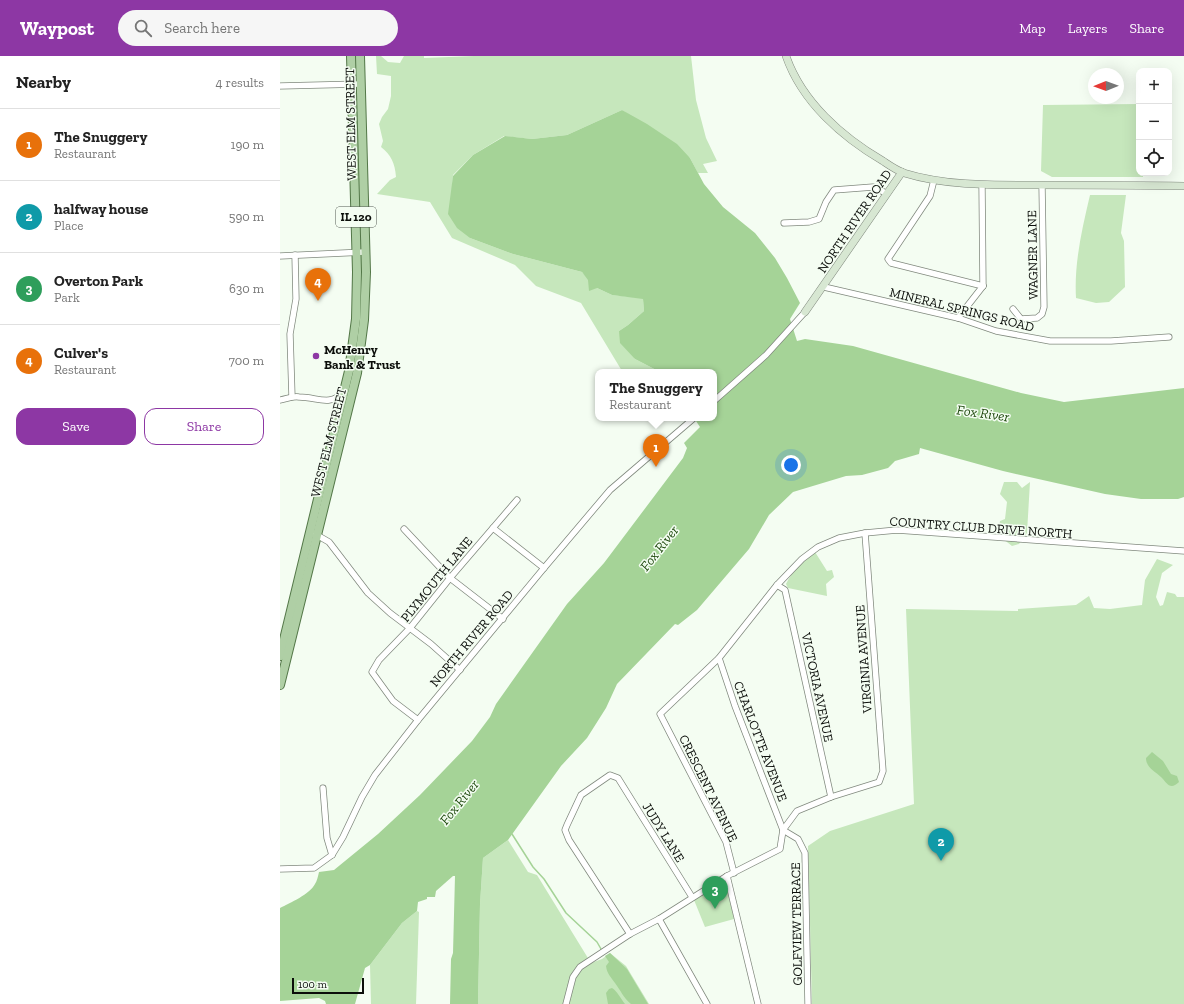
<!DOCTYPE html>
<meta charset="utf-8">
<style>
body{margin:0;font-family:"Zilla Slab",serif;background:#f6f6f6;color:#222}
.controls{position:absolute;right:12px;top:12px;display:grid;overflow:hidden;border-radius:8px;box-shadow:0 4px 16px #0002}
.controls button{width:36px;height:36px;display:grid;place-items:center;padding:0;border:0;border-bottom:1px solid #e0e0e0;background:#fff;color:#222;font:20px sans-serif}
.compass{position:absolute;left:808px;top:12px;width:36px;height:36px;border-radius:50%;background:#fff;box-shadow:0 4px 16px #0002;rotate:269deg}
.scale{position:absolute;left:12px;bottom:10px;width:72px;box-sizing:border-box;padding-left:4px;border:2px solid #0b0e0a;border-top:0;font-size:11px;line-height:14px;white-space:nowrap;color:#0b0e0a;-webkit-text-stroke:3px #f4fdf2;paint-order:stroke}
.you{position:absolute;left:511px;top:409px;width:14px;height:14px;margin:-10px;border:3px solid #fff;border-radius:50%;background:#1a73e8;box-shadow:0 0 0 6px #1a73e833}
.badge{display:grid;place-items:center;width:26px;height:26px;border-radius:50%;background:#8d37a4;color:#fff;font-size:13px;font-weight:700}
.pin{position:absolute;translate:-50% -33px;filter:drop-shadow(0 1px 2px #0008)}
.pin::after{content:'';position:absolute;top:21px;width:14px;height:12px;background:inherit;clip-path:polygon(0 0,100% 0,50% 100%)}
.popup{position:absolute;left:315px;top:313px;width:122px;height:52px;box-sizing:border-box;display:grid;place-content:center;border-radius:8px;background:#fff;filter:drop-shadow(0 1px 3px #0005);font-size:13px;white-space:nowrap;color:#767676}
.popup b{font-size:15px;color:#222}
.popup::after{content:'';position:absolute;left:50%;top:100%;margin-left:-8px;border:8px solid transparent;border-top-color:#fff}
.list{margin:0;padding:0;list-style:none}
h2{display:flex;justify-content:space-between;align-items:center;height:52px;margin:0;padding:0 16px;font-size:17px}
h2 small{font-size:13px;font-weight:400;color:#767676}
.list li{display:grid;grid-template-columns:26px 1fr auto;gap:12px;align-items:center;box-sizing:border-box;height:72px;padding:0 16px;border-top:1px solid #e0e0e0}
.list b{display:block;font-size:15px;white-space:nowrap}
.list p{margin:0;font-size:13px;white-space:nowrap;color:#767676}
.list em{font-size:13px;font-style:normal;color:#767676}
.actions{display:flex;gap:8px;padding:12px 16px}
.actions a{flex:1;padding:9px 0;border:1px solid #8d37a4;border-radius:12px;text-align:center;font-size:14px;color:#8d37a4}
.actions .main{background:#8d37a4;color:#fff}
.icon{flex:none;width:22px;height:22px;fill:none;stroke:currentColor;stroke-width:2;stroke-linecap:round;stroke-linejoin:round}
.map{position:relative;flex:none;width:904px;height:948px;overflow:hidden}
header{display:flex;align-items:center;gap:24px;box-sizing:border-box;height:56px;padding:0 20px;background:#8d37a4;color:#fff}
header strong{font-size:19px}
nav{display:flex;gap:22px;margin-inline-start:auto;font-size:14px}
.search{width:280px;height:36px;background:#f6f6f6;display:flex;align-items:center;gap:10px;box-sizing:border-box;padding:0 14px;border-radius:22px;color:#767676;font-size:15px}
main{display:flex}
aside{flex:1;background:#fff}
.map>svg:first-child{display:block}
</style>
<header>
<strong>Waypost</strong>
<div class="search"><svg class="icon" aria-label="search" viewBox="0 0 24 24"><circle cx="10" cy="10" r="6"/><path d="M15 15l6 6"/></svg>Search here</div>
<nav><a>Map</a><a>Layers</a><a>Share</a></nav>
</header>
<main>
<aside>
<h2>Nearby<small>4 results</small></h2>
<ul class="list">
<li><span class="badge" style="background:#e8710a">1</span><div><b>The Snuggery</b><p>Restaurant</p></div><em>190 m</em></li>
<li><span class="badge" style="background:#0f9aa8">2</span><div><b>halfway house</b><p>Place</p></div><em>590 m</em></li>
<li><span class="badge" style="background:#2e9e5b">3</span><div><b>Overton Park</b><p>Park</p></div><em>630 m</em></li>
<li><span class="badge" style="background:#e8710a">4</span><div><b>Culver's</b><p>Restaurant</p></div><em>700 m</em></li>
</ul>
<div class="actions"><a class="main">Save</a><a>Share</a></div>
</aside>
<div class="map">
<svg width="904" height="948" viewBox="0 0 904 948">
<rect width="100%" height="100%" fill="#f4fdf2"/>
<g fill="#c6e7bc">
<path d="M96,0H101L108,6L120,7L124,0H144V2L194,0H411L416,44L426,82L437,105L423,108L428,117H418L410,102L342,54L287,79L252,83L224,80L193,99L173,119L172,139L190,182L233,198L302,216L317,232L332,239L363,242L364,255L348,269L339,275L355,303L380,316H351L347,313L342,315L301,247L256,230L235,209L172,182L150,146L97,138L110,124L116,121C115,107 111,99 101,91L103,85L99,68L102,61L108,53L111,40V20L97,18Z"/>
<polygon points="859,48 859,117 863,117 863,121 772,121 761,115 763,49"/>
<path d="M810,139H846L841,177L844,185L845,231L829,246L816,247L796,242C794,207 802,173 810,139Z"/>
<polygon points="724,426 737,426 742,432 750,426 747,477 739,488 732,490 718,479 720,465 725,463 727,446 720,438"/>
<path d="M535,496L547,515L552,514L554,521L546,528L547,540L508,532L506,528C512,515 524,505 535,496Z"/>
<polygon points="877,503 893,509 882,517 876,541 880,550 883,549 887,536 895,538 897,541 904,541 904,948 532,948 528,790 550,775 634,748 626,553 738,555 738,553 796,549 809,540 814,552 830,553 862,549 865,524"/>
<polygon points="228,784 248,816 257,819 311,907 322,903 330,897 346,910 369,948 198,948 200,848 203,802"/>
<polygon points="445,823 454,863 425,871 414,844"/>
<polygon points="137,855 139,856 136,948 91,948 90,909 122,867"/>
</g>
<g fill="#a5d397">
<path d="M342,54L367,68L397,88L410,102L424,128L443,151L475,177L495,202L507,222L520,247L510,263L517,285L525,283L573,290L741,337L784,346L904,332V441L898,443H861L825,438L723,415L640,392L639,398L615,405L608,412L582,419L566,420L513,436L489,459L469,493L417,554L398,569L395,568L337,628L326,652L307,682L281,710L228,784L203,802L200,848L198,948H170L171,903L173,897L175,820H173L156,835L155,841H147V843L138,846L137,855L122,867L90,909L85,912L75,948H46L45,945L39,942L0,945V852C10,847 30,838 35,828C37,825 38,820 39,816L54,814L98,778L140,739L192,685L210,661L216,648L287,548L324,507L403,402L407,392L404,387L420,371L414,362H434V316H380L355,303L340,287L339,275L348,269L364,255L363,243L332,239L317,232L309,235L308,224L302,216L233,198L190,182L177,172L168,158L173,120L193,99L225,80L252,83L287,79Z"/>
<path d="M872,696L883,705L891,718L897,720L899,726C890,735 887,727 881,721C876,716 866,712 866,702Z"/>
<path d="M330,897L347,913L368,948H351C343,941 341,935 335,927C331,921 327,918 326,910L329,906L325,900Z"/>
<path d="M332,932C337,935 341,943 345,948H328L326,937L329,933Z"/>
</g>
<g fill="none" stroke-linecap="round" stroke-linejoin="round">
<polyline stroke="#a5d397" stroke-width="1.5" points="232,778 253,811 264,823 286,857 317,886 321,893"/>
<defs>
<g id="street">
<polyline points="0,30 80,28"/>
<polyline points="654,124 650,140 608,203 611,207 703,230"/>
<polyline points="702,129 703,230"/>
<polyline points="504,167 529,166 539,163 546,146 554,134 593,131 606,137"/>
<polyline points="0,200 85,196"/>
<polyline points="544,231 678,262 716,275 770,285 831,285 889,281"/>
<polyline points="733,253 741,263 757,262 762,258 764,251 762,129"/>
<polyline points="678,262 703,230"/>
<polyline points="12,341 10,278 16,243 15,199"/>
<path d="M0,344C7,343 12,340 19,341C38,341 49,351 64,336"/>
<polyline points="434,345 486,299 525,256"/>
<polyline points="213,472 264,512"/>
<polyline points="124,473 170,522 223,563"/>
<polyline points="35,478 49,486 88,537 110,557 151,588 180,614"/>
<polyline points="497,529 505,534 551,741"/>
<polyline points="439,602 455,650 503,774 518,783 525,797 528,948"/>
<polyline points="138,664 113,645 92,616 99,604 130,572 170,522 237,444"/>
<polyline points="43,732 47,782 52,799"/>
<polyline points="0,813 34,812 52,799 63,781 82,741 95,719 138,664 264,512 330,434 414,362"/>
<polyline points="454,817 446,786 380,658 439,602 497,529 522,503 538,491 559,482 585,477 617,474 904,495"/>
<polyline points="447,820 478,948"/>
<polyline points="379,863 427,948"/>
<polyline points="350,878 289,784 285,774 287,769 301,739 330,719 338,722 412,841"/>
<polyline points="286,948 293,921 300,911 350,878 379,863 447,820 500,793 503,774 517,755 551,741 599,726 603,715 585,477"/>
</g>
<g id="secondary">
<path d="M506,0C522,46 562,81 603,105C609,109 616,114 624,117C666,130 712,129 756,129C805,129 855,129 904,130"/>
<polyline points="525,256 622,116"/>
</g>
<g id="primary">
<polyline points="0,600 69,315 76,263 77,216 71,0"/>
<polyline points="0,629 77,317 84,264 86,216 80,0"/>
</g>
</defs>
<use href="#street" stroke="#81897e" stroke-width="7"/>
<use href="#secondary" stroke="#81897e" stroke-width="8"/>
<use href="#primary" stroke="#537748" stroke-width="10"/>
<use href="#street" stroke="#fff" stroke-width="5.5"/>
<use href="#secondary" stroke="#d7e7d2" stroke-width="7"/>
<use href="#primary" stroke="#afcfa5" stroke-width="8"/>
</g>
<circle fill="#8d37a4" stroke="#f4fdf2" stroke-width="1.5" cx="36" cy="300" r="4"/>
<g text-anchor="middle" stroke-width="3" stroke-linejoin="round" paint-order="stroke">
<rect fill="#f4fdf2" stroke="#515650" stroke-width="1" x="56" y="151" width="40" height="20" rx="3"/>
<g font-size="12" font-weight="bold" fill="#0b0e0a">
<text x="76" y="165">IL 120</text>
</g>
<g font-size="13" fill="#0b0e0a" stroke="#f4fdf2">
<text transform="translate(70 68) rotate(-91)" y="5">WEST ELM STREET</text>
<text transform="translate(574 165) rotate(-56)" y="5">NORTH RIVER ROAD</text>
<text transform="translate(752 199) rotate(-91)" y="5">WAGNER LANE</text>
<text transform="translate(682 253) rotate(14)" y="5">MINERAL SPRINGS ROAD</text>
<text transform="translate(48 386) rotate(-76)" y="5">WEST ELM STREET</text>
<text transform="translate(701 471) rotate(4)" y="5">COUNTRY CLUB DRIVE NORTH</text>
<text transform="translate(156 523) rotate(-51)" y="5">PLYMOUTH LANE</text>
<text transform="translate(191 582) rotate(-50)" y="5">NORTH RIVER ROAD</text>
<text transform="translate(583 603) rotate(-94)" y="5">VIRGINIA AVENUE</text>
<text transform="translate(538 631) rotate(78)" y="5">VICTORIA AVENUE</text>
<text transform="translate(481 685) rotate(69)" y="5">CHARLOTTE AVENUE</text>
<text transform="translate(429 732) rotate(64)" y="5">CRESCENT AVENUE</text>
<text transform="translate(384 776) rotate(58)" y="5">JUDY LANE</text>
<text transform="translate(516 868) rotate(-91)" y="5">GOLFVIEW TERRACE</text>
</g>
<g font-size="13" font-weight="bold" fill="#0b0e0a" stroke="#f4fdf2" text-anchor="start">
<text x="44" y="298">McHenry<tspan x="44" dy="15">Bank &amp; Trust</tspan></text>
</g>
<g font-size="14" font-style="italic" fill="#214b10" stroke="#f4fdf2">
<text transform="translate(703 357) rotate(8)" y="5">Fox River</text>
<text transform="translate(379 492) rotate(-52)" y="5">Fox River</text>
<text transform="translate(179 746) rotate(-51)" y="5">Fox River</text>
</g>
</g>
</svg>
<div class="controls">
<button>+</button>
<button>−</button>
<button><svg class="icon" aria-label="locate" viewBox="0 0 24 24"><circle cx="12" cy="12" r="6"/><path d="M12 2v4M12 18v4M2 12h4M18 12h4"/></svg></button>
</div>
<svg class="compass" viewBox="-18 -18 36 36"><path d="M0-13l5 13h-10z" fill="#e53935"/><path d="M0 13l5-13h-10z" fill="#767676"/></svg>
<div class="scale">100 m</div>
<div class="you"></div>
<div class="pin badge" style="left:376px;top:411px;background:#e8710a">1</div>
<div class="popup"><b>The Snuggery</b>Restaurant</div>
<div class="pin badge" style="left:661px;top:805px;background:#0f9aa8">2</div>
<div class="pin badge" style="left:435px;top:853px;background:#2e9e5b">3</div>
<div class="pin badge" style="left:38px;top:245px;background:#e8710a">4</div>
</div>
</main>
